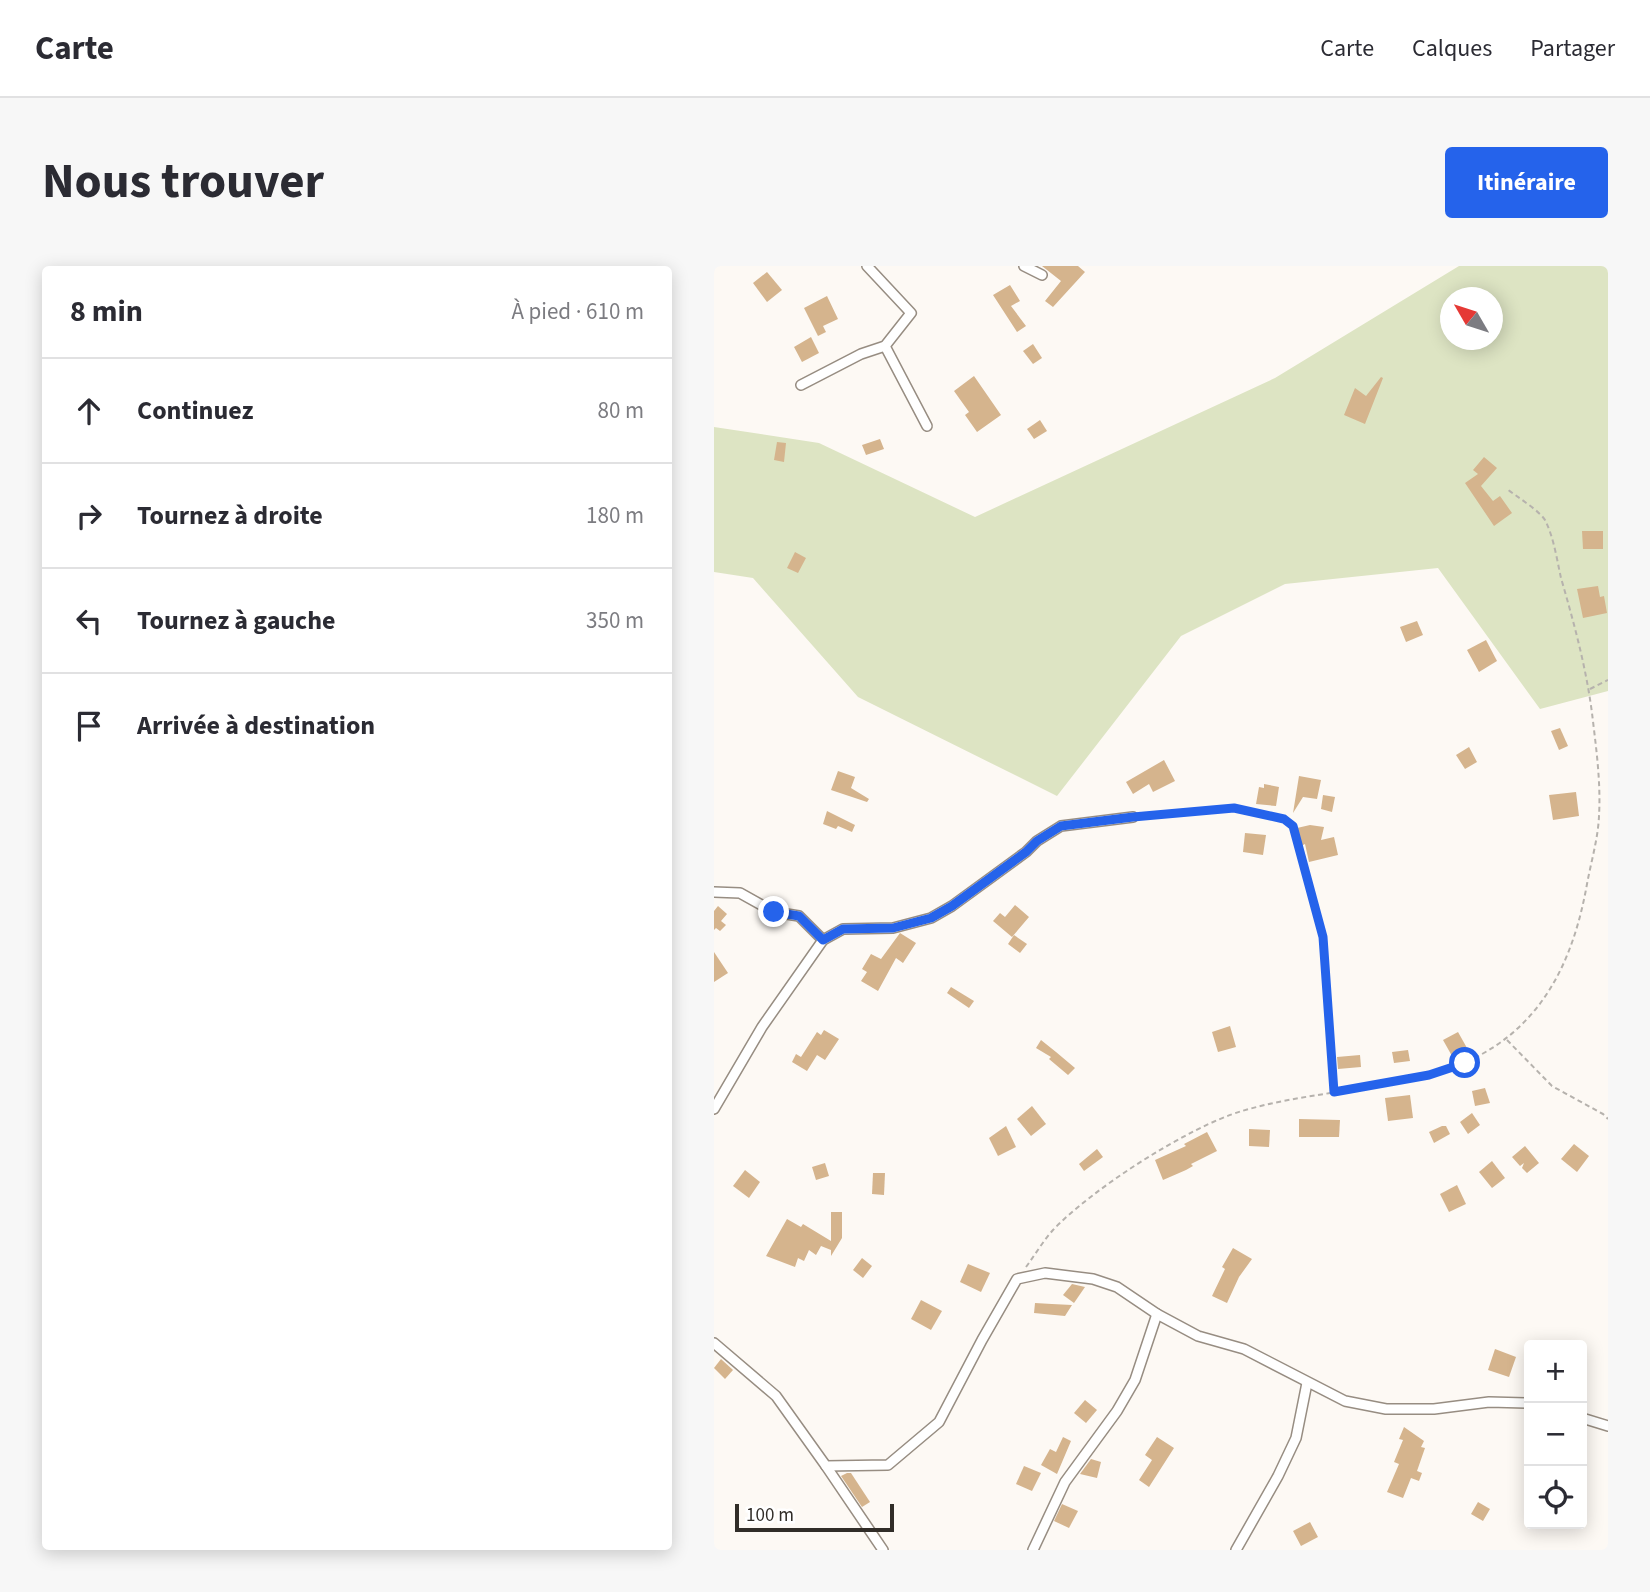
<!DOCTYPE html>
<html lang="fr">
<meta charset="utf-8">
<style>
body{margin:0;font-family:"Source Sans 3",sans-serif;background:#f7f7f7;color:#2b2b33}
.controls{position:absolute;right:21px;bottom:21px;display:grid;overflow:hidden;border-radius:7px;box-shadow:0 4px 18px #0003}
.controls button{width:63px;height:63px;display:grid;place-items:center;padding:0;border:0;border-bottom:2px solid #e1e1e2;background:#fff;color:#2b2b33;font:35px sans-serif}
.compass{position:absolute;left:726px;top:21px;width:63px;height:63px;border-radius:50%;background:#fff;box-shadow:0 4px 18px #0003;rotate:309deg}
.scale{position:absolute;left:21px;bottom:18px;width:159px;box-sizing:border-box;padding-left:7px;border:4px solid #312d28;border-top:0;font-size:19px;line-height:24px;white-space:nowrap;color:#312d28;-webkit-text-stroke:5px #fff;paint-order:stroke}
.stop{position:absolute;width:21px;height:21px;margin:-16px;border:5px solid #2563eb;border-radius:50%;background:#fff}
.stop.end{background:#2563eb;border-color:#fff;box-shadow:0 2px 7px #0008}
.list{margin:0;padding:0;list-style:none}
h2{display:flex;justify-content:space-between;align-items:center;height:91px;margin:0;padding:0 28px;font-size:30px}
h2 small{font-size:23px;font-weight:400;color:#7c7c81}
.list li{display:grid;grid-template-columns:46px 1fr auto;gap:21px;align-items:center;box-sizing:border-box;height:105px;padding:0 28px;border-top:2px solid #e1e1e2}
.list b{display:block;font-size:26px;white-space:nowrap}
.list em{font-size:23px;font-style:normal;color:#7c7c81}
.icon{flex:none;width:38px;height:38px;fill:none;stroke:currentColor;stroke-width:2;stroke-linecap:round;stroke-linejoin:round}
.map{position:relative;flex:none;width:894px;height:1284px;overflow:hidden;border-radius:7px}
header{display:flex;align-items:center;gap:42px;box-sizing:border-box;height:98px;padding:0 35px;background:#fff;border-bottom:2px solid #e1e1e2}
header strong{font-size:33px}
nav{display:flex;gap:38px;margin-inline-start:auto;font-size:24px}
.intro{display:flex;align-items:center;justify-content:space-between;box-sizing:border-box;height:168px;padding:0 42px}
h1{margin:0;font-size:49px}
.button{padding:18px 32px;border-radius:7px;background:#2563eb;color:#fff;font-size:24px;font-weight:700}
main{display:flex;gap:42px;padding:0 42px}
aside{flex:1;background:#fff;border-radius:7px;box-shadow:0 4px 18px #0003}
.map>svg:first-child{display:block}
</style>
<header>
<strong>Carte</strong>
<nav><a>Carte</a><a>Calques</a><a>Partager</a></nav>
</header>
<div class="intro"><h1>Nous trouver</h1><a class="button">Itinéraire</a></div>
<main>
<aside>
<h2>8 min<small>À pied · 610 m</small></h2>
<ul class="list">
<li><svg class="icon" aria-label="ahead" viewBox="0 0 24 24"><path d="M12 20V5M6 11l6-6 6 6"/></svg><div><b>Continuez</b></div><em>80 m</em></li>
<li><svg class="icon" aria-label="right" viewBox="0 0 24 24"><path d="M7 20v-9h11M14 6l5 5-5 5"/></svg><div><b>Tournez à droite</b></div><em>180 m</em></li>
<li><svg class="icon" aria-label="left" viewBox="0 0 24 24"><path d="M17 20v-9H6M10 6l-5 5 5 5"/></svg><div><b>Tournez à gauche</b></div><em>350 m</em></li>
<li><svg class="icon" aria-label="arrive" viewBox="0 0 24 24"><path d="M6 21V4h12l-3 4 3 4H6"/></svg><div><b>Arrivée à destination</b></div></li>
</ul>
</aside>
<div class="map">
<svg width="894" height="1284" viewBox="0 0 894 1284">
<rect width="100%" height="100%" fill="#fdf9f4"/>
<path fill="#dde4c3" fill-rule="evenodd" d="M745,0H894V425L826,443L724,302L571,318L467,370L343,530L144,431L39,312L0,306V161L105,177L261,251L561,112ZM736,32H778V74H736Z"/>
<g fill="#d5b48d">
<polygon points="328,0 364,0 371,6 339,41 331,35 347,15"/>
<polygon points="53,6 68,24 53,36 39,17"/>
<polygon points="296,19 306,35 297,40 312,60 303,66 279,29"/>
<polygon points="113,30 124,53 109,60 112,66 104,70 90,42"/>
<polygon points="97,71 105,87 88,96 80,81"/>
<polygon points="319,78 328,92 319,98 309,85"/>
<polygon points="260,110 287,149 263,166 251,149 255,146 240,125"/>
<polygon points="667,111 669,112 651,158 630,149 641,122 652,130"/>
<polygon points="326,154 333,165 320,173 313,163"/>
<polygon points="166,173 170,183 152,189 148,179"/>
<polygon points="63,176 72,177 70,196 60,194"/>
<polygon points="770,191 783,202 767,220 779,235 786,230 798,247 780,260 751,217 764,208 759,204"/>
<polygon points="868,265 889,265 889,283 869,283"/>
<polygon points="81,286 92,292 84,307 73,302"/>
<polygon points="884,320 886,331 890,330 893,347 869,352 863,323"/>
<polygon points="703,355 709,369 692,376 686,361"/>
<polygon points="772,374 783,395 765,406 753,384"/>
<polygon points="846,462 854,480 845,484 837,465"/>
<polygon points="755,481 763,496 751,503 742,489"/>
<polygon points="450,494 461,515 439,526 435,518 419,528 412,516"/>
<polygon points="124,505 141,511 137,522 155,533 153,536 117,524"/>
<polygon points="585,510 607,514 603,533 589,531 579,547"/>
<polygon points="550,518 565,521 562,540 542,538 545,521 550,522"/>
<polygon points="862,526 865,550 839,554 835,529"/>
<polygon points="609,529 621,531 618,546 607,543"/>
<polygon points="113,545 141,559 138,566 124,560 122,563 109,558"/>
<polygon points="596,559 610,561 607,574 620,571 624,589 595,596 591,578 587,580 583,562"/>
<polygon points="531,567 552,569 549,589 529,586"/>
<polygon points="301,639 315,651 298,671 279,655 286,647 291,651"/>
<polygon points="4,640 13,648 7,655 12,659 6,665 2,662 0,664 0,645"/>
<polygon points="186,667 202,677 189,697 182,692 164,725 147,715 153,706 148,703 157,688 167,693"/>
<polygon points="300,669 313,678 306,687 294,678"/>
<polygon points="0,686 14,707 0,716"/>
<polygon points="237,721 260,735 255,742 233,727"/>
<polygon points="516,760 522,781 504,786 498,766"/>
<polygon points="110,764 125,773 111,794 103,789 93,805 78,796 82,788 87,791 103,766 107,769"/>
<polygon points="744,766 753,782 738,790 729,774"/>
<polygon points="327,774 342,786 361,802 354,809 335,793 337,791 322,782"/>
<polygon points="694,784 696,795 680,797 678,786"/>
<polygon points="646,789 647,801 624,803 623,791"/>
<polygon points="771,822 776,837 761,840 758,825"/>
<polygon points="696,829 699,852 674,855 671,832"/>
<polygon points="318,840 332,858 317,870 303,853"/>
<polygon points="758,847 766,859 754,868 746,856"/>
<polygon points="585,853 626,854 625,871 585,871"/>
<polygon points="292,860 302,881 284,890 275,872"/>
<polygon points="728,860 732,860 736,868 720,877 715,866"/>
<polygon points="535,863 556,864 555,881 535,880"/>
<polygon points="493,866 503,885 477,898 479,900 472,904 449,914 441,894 472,880 470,878"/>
<polygon points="860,878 875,890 863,906 847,893"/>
<polygon points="811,880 825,897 813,907 808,902 810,897 806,900 798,891"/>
<polygon points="383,883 389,891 370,905 365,898"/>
<polygon points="778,895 791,912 778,922 765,906"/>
<polygon points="111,897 115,910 102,914 98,901"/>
<polygon points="31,904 46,916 35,932 19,920"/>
<polygon points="159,907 171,907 170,929 158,928"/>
<polygon points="743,919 752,938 735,946 726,928"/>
<polygon points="117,946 128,946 128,972 117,990 117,984 107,980 102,989 95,984 90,995 84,992 81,1001 52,990 73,953 87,961 89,958 117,975"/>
<polygon points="519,982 538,993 525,1011 513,1037 498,1030 511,1003 508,1001"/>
<polygon points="148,992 158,1000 149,1012 139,1004"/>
<polygon points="254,998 276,1007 267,1026 246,1016"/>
<polygon points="358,1018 371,1021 360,1037 349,1029"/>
<polygon points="207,1034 228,1045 217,1064 197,1053"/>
<polygon points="321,1037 338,1038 358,1039 351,1050 320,1047"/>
<polygon points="781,1083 802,1091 795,1111 774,1104"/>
<polygon points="7,1093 19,1104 11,1113 0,1102"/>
<polygon points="371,1134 383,1144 372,1157 360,1147"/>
<polygon points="690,1161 710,1175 707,1181 711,1182 703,1205 708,1207 705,1215 697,1212 689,1232 673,1226 685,1198 680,1196 689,1174 685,1173"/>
<polygon points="349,1171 357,1175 343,1208 327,1199 336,1183 342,1186"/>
<polygon points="443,1171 460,1182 435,1221 425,1214 438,1194 431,1189"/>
<polygon points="377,1193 387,1196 383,1212 366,1208"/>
<polygon points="310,1200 327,1207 318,1225 302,1218"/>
<polygon points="133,1207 137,1207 156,1236 148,1241 127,1210"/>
<polygon points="764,1236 776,1243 769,1255 757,1248"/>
<polygon points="348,1238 364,1245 355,1262 340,1255"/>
<polygon points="596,1256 604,1271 587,1280 579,1265"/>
</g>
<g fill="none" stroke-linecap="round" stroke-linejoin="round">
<defs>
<g id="minor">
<polyline points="310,0 328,9"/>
<polyline points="171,80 213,160"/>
<polyline points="87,119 147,88 171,80 197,47 153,0"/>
<polyline points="0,626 26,627 60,646 85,650 109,674"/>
<polyline points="0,843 48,761 109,674 129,663 179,662 217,652 238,640 312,586 323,575 347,560 419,551"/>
<polyline points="0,1077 62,1130 112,1200 174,1199 225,1156 268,1074 303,1013 331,1007 379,1013 403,1021 443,1048 484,1070 530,1083 631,1135 672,1143 720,1143 775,1136 815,1137"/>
<polyline points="868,1152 894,1160"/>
<polyline points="112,1200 169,1284"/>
<polyline points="319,1284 351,1216 403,1145 421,1114 443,1048"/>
<polyline points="522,1284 564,1210 582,1172 593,1117"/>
</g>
</defs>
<use href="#minor" stroke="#978d82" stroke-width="12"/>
<g stroke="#b6b2ad" stroke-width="2" stroke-dasharray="5 3.5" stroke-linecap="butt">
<polyline points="876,423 894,414"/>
<path d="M428,550C469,547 546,533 579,560L609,671L619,825"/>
<polyline points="793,774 838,820 889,848 894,853"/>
<path d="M312,1001C321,989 329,975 339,964C378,923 474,861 528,845C589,827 654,825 715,809C813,783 856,714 873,618C877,596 884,573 885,550C887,516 882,481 878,447C872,401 860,357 847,312C843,294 840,273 832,256C828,246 803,231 793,223"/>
</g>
<use href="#minor" stroke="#fff" stroke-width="9"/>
</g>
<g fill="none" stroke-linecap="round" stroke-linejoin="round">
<polyline stroke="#2563eb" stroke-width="9" points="60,646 85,650 109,674 129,663 179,662 217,652 238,640 312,586 323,575 347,560 419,551 520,542 570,553 579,560 609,671 620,826 715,809 751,797"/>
</g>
</svg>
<div class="controls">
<button>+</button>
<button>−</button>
<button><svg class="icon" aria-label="locate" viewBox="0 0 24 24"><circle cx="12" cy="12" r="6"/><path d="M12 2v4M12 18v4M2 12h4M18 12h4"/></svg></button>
</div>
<svg class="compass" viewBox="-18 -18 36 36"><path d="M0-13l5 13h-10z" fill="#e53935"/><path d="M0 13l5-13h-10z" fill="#7c7c81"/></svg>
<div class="scale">100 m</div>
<div class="stop" style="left:751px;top:797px"></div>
<div class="stop end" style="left:60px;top:646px"></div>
</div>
</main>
